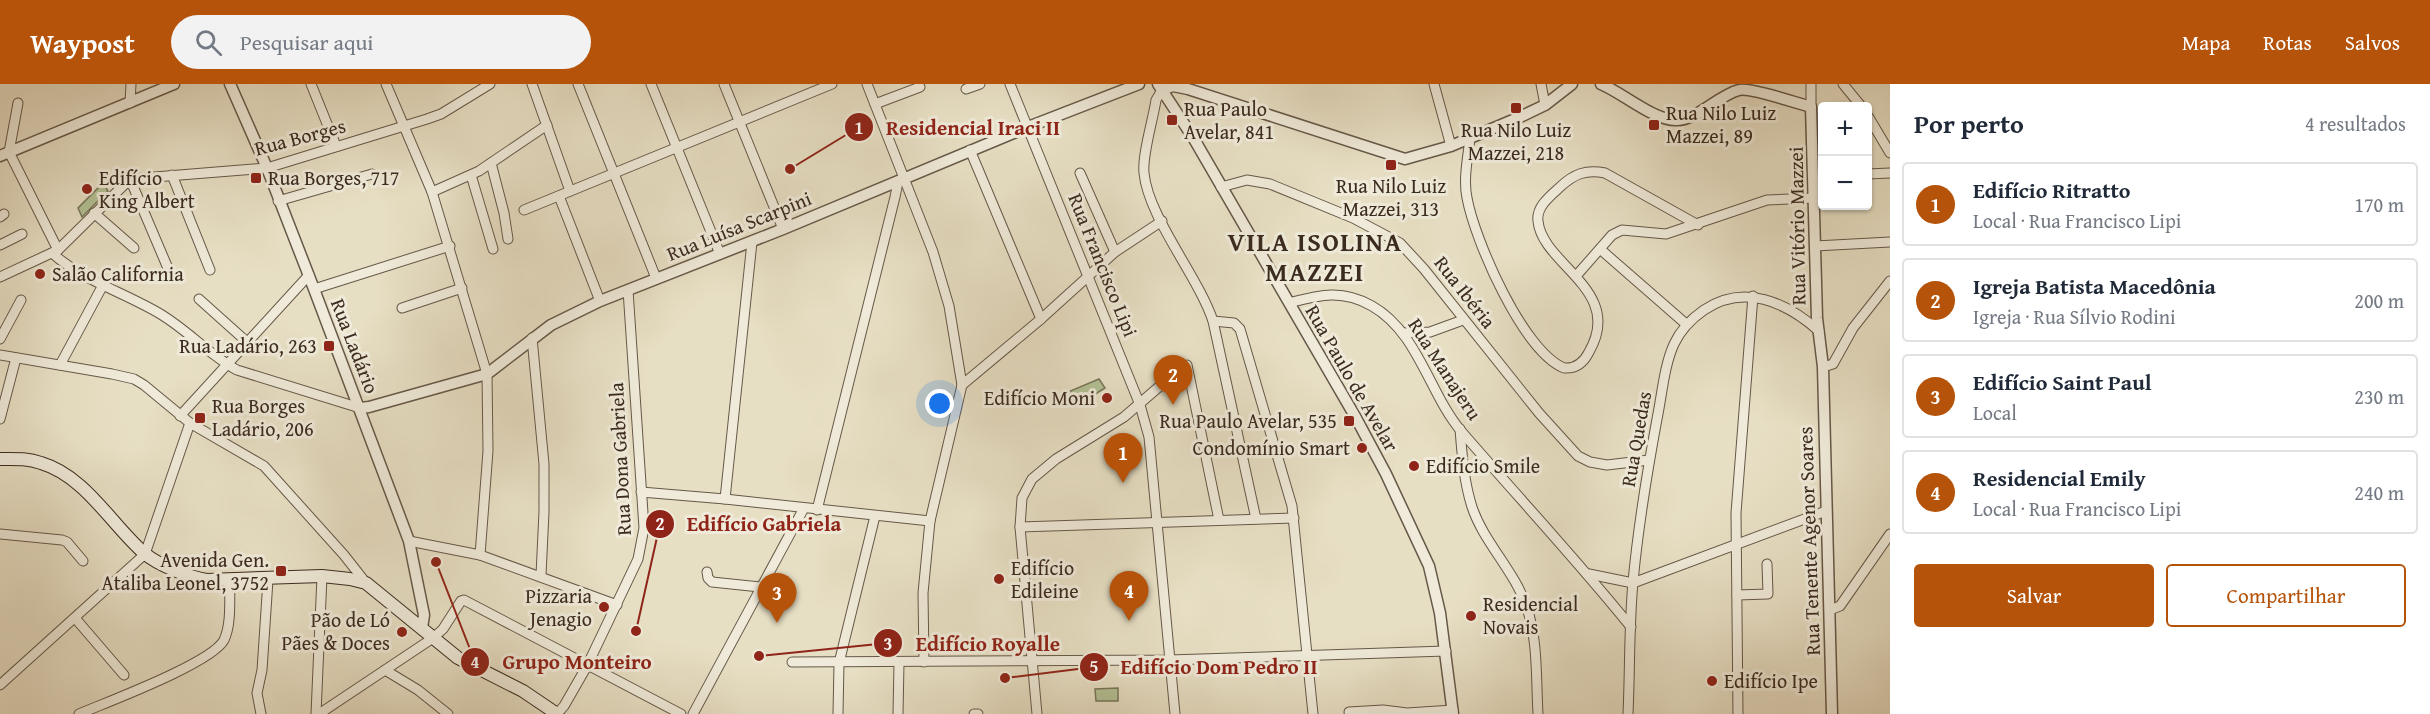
<!DOCTYPE html>
<html lang="pt">
<meta charset="utf-8">
<style>
body{margin:0;font-family:"Gentium Book Plus",serif;background:#f2f2f3;color:#1f2937}
.controls{position:absolute;right:18px;top:18px;display:grid;overflow:hidden;border-radius:6px;box-shadow:0 2px 4px #0004}
.controls button{width:54px;height:54px;display:grid;place-items:center;padding:0;border:0;border-bottom:2px solid #e0e1e3;background:#fff;color:#1f2937;font:30px sans-serif}
.you{position:absolute;left:940px;top:320px;width:21px;height:21px;margin:-15px;border:4px solid #fff;border-radius:50%;background:#1a73e8;box-shadow:0 0 0 9px #1a73e833}
.badge{display:grid;place-items:center;width:39px;height:39px;border-radius:50%;background:#b45309;color:#fff;font-size:20px;font-weight:700}
.pin{position:absolute;translate:-50% -50px;filter:drop-shadow(0 2px 3px #0008)}
.pin::after{content:'';position:absolute;top:32px;width:21px;height:18px;background:inherit;clip-path:polygon(0 0,100% 0,50% 100%)}
.list{margin:0;padding:0;list-style:none}
h2{display:flex;justify-content:space-between;align-items:center;height:78px;margin:0;padding:0 24px;font-size:26px}
h2 small{font-size:20px;font-weight:400;color:#747a83}
.list li{display:grid;grid-template-columns:39px 1fr auto;gap:18px;align-items:center;box-sizing:border-box;height:84px;margin:0 12px 12px;padding:0 12px;border:2px solid #e0e1e3;border-radius:6px}
.list b{display:block;font-size:22px;white-space:nowrap}
.list p{margin:0;font-size:20px;white-space:nowrap;color:#747a83}
.list em{font-size:20px;font-style:normal;color:#747a83}
.actions{display:flex;gap:12px;padding:18px 24px}
.actions a{flex:1;padding:14px 0;border:2px solid #b45309;border-radius:6px;text-align:center;font-size:21px;color:#b45309}
.actions .main{background:#b45309;color:#fff}
.icon{flex:none;width:33px;height:33px;fill:none;stroke:currentColor;stroke-width:2;stroke-linecap:round;stroke-linejoin:round}
.map{position:relative;flex:none;width:1890px;height:630px;overflow:hidden}
header{display:flex;align-items:center;gap:36px;box-sizing:border-box;height:84px;padding:0 30px;background:#b45309;color:#fff}
header strong{font-size:28px}
nav{display:flex;gap:33px;margin-inline-start:auto;font-size:21px}
.search{width:420px;height:54px;background:#f2f2f3;display:flex;align-items:center;gap:15px;box-sizing:border-box;padding:0 21px;border-radius:33px;color:#747a83;font-size:22px}
main{display:flex}
aside{flex:1;background:#fff}
.map>svg:first-child{display:block}
</style>
<header>
<strong>Waypost</strong>
<div class="search"><svg class="icon" aria-label="search" viewBox="0 0 24 24"><circle cx="10" cy="10" r="6"/><path d="M15 15l6 6"/></svg>Pesquisar aqui</div>
<nav><a>Mapa</a><a>Rotas</a><a>Salvos</a></nav>
</header>
<main>
<div class="map">
<svg width="1890" height="630" viewBox="0 0 1890 630">
<rect width="100%" height="100%" fill="#e7dfc4"/>
<filter id="stains"><feTurbulence type="fractalNoise" baseFrequency=".00333" numOctaves="4"/><feColorMatrix values="0 0 0 0 .2 0 0 0 0 .09 0 0 0 0 .02 0 0 0 .5 -.17"/></filter>
<radialGradient id="worn" r=".72"><stop offset=".6" stop-color="#630" stop-opacity="0"/><stop offset="1" stop-color="#630" stop-opacity=".3"/></radialGradient>
<g fill="#b3c296" stroke="#77765a" stroke-width="1.5">
<polygon points="103,99 108,107 82,133 78,124"/>
<polygon points="1099,295 1105,304 1078,321 1068,308"/>
<polygon points="1118,604 1118,617 1096,617 1095,605"/>
</g>
<g fill="none" stroke-linecap="round" stroke-linejoin="round">
<defs>
<g id="minor">
<polyline points="311,0 336,62"/>
<polyline points="386,0 432,108 487,290 488,367 480,471"/>
<polyline points="532,0 570,107"/>
<polyline points="578,0 656,194"/>
<polyline points="651,0 720,170"/>
<polyline points="724,0 783,145"/>
<polyline points="867,0 933,168 949,222 962,301 930,437 923,509 924,578"/>
<polyline points="1010,0 1140,321 1149,353 1175,630"/>
<polyline points="1434,0 1451,62"/>
<polyline points="1541,0 1545,21"/>
<polyline points="1811,0 1811,23"/>
<polyline points="1843,0 1861,22"/>
<polyline points="966,5 980,0"/>
<path d="M1162,6L1156,16C1153,36 1142,71 1144,89C1148,133 1198,192 1213,237L1256,435"/>
<polyline points="18,19 9,68 58,166"/>
<polyline points="130,19 131,0"/>
<polyline points="875,20 920,3"/>
<polyline points="1868,32 1890,69"/>
<path d="M1470,54C1468,73 1463,95 1467,114C1475,157 1523,267 1564,284C1576,285 1584,278 1589,268C1625,206 1542,181 1538,137C1536,123 1550,112 1560,103C1574,90 1586,85 1605,89L1698,141"/>
<polyline points="970,66 1041,235"/>
<polyline points="491,79 504,129 508,155"/>
<polyline points="1080,89 1115,168"/>
<polyline points="1868,90 1890,89"/>
<polyline points="172,91 210,186"/>
<polyline points="471,91 493,165"/>
<polyline points="130,95 167,182"/>
<polyline points="1221,103 1247,96 1270,100 1353,134 1400,159 1424,185 1539,329 1578,372 1590,378 1607,381 1649,376"/>
<polyline points="432,108 479,87 547,41"/>
<polyline points="559,112 600,217"/>
<polyline points="278,117 372,90"/>
<polyline points="524,126 832,0"/>
<polyline points="94,129 134,164"/>
<polyline points="0,133 4,130"/>
<polyline points="0,161 22,150"/>
<polyline points="1815,162 1890,158"/>
<polyline points="1600,165 1686,240"/>
<path d="M52,169C83,197 126,209 162,231C188,247 210,271 237,286L360,324"/>
<polyline points="1576,192 1612,151 1622,146 1666,150 1767,116 1814,114"/>
<polyline points="0,193 58,166 130,95 267,84 427,35 441,30 490,0"/>
<polyline points="314,205 450,162"/>
<polyline points="199,215 247,258"/>
<path d="M1289,219C1320,211 1342,205 1372,222C1418,248 1429,309 1461,347C1517,412 1577,476 1631,543"/>
<polyline points="402,224 462,204"/>
<polyline points="1213,237 1234,239 1240,245 1292,422 1313,630"/>
<polyline points="1403,249 1430,248 1463,236"/>
<polyline points="532,254 544,380 544,428 541,491"/>
<polyline points="0,255 21,216"/>
<polyline points="0,271 112,290 134,295 144,301 190,339 264,382 344,471 366,499"/>
<polyline points="60,281 103,201"/>
<polyline points="1823,283 1833,280 1853,244 1890,197"/>
<polyline points="962,301 1041,235 1115,168 1162,137"/>
<polyline points="180,332 309,191"/>
<polyline points="0,335 16,274"/>
<path d="M1460,345C1462,371 1464,398 1472,423C1484,459 1515,487 1527,524C1538,557 1536,595 1538,630"/>
<polyline points="641,408 725,415 930,437"/>
<polyline points="725,415 752,158"/>
<polyline points="817,426 895,113 898,98"/>
<polyline points="1020,443 1294,434"/>
<polyline points="0,450 62,456 67,458 83,477"/>
<polyline points="409,457 480,471 617,521"/>
<polyline points="707,488 708,494 712,498 760,503"/>
<polyline points="1589,490 1633,499 1826,427"/>
<polyline points="1737,511 1768,510 1767,480"/>
<polyline points="1830,526 1840,522 1890,450"/>
<polyline points="75,534 124,591"/>
<polyline points="792,578 1169,576 1446,567"/>
<polyline points="385,586 418,606 448,630"/>
<polyline points="0,601 145,470 190,339"/>
<polyline points="1349,628 1383,626 1407,629 1453,626"/>
<path d="M79,630C107,618 212,579 224,556C232,539 229,514 230,496"/>
<polyline points="261,630 257,609 262,586 268,496"/>
<polyline points="316,630 322,492"/>
<polyline points="319,630 433,554 443,545 461,517 464,516 681,630"/>
<polyline points="557,630 564,622 587,582 638,475 644,444 628,206"/>
<polyline points="693,630 804,424"/>
<polyline points="838,630 839,579 875,432"/>
<polyline points="898,630 899,579"/>
<polyline points="974,630 978,630"/>
<polyline points="1037,630 1020,443 1022,414 1032,395 1056,375 1124,333 1182,283 1187,281 1219,436"/>
<path d="M1628,630C1630,586 1629,541 1633,498C1638,443 1647,389 1657,335C1662,311 1664,282 1674,260C1681,245 1691,235 1704,226C1744,199 1786,218 1819,247"/>
<polyline points="1738,630 1736,429 1753,212"/>
</g>
<g id="tertiary">
<polyline points="230,0 267,84 314,205 409,457 424,531 422,544"/>
<polyline points="1158,0 1194,55 1356,334 1386,390 1429,482 1440,529 1453,630"/>
<path d="M1601,0C1623,9 1654,37 1677,36C1697,36 1719,11 1739,6C1749,3 1797,19 1811,23L1817,234L1823,283L1832,630"/>
<polyline points="1162,6 1173,2 1188,5 1405,75 1451,62 1520,33 1545,21 1572,0"/>
<polyline points="0,72 174,0"/>
<polyline points="360,324 369,323 487,290 551,241 600,217 783,145 1028,43 1139,0"/>
</g>
<path id="secondary" d="M0,375C14,375 27,374 41,379C85,392 111,440 144,469C158,481 188,493 207,496L322,492L350,495L366,499L458,574L523,607L557,630"/>
</defs>
<use href="#minor" stroke="#665848" stroke-width="11"/>
<use href="#tertiary" stroke="#665848" stroke-width="13"/>
<use href="#secondary" stroke="#3b2b1f" stroke-width="14"/>
<use href="#minor" stroke="#efead9" stroke-width="9"/>
<use href="#tertiary" stroke="#efead9" stroke-width="10"/>
<use href="#secondary" stroke="#efead9" stroke-width="12"/>
</g>
<g fill="#8f2418" stroke="#efead9" stroke-width="2">
<rect x="1510" y="18" width="12" height="12" rx="3"/>
<rect x="1166" y="30" width="12" height="12" rx="3"/>
<rect x="1648" y="35" width="12" height="12" rx="3"/>
<rect x="1385" y="75" width="12" height="12" rx="3"/>
<rect x="250" y="88" width="12" height="12" rx="3"/>
<circle cx="87" cy="105" r="6"/>
<circle cx="40" cy="190" r="6"/>
<rect x="323" y="256" width="12" height="12" rx="3"/>
<circle cx="1107" cy="314" r="6"/>
<rect x="194" y="328" width="12" height="12" rx="3"/>
<rect x="1343" y="331" width="12" height="12" rx="3"/>
<circle cx="1362" cy="364" r="6"/>
<circle cx="1414" cy="382" r="6"/>
<rect x="275" y="481" width="12" height="12" rx="3"/>
<circle cx="999" cy="495" r="6"/>
<circle cx="604" cy="523" r="6"/>
<circle cx="1471" cy="532" r="6"/>
<circle cx="402" cy="548" r="6"/>
<circle cx="1712" cy="597" r="6"/>
</g>
<g text-anchor="middle" stroke-width="6" stroke-linejoin="round" paint-order="stroke">
<g font-size="20" fill="#3b2b1f" stroke="#efead9" text-anchor="start">
<text x="1184" y="32">Rua Paulo<tspan x="1184" dy="23">Avelar, 841</tspan></text>
<text x="1666" y="36">Rua Nilo Luiz<tspan x="1666" dy="23">Mazzei, 89</tspan></text>
<text x="1516" y="53" text-anchor="middle">Rua Nilo Luiz<tspan x="1516" dy="23">Mazzei, 218</tspan></text>
<text x="99" y="101">Edifício<tspan x="99" dy="23">King Albert</tspan></text>
<text x="268" y="101">Rua Borges, 717</text>
<text x="1391" y="109" text-anchor="middle">Rua Nilo Luiz<tspan x="1391" dy="23">Mazzei, 313</tspan></text>
<text x="52" y="197">Salão California</text>
<text x="317" y="269" text-anchor="end">Rua Ladário, 263</text>
<text x="1095" y="321" text-anchor="end">Edifício Moni</text>
<text x="212" y="329">Rua Borges<tspan x="212" dy="23">Ladário, 206</tspan></text>
<text x="1337" y="344" text-anchor="end">Rua Paulo Avelar, 535</text>
<text x="1350" y="371" text-anchor="end">Condomínio Smart</text>
<text x="1426" y="389">Edifício Smile</text>
<text x="269" y="483" text-anchor="end">Avenida Gen.<tspan x="269" dy="23">Ataliba Leonel, 3752</tspan></text>
<text x="1011" y="491">Edifício<tspan x="1011" dy="23">Edileine</tspan></text>
<text x="592" y="519" text-anchor="end">Pizzaria<tspan x="592" dy="23">Jenagio</tspan></text>
<text x="1483" y="527">Residencial<tspan x="1483" dy="23">Novais</tspan></text>
<text x="390" y="543" text-anchor="end">Pão de Ló<tspan x="390" dy="23">Pães &amp; Doces</tspan></text>
<text x="1724" y="604">Edifício Ipe</text>
</g>
<g font-size="20" fill="#3b2b1f" stroke="#efead9">
<text transform="translate(300 53) rotate(-15)" y="7">Rua Borges</text>
<text transform="translate(739 142) rotate(-22)" y="7">Rua Luísa Scarpini</text>
<text transform="translate(1797 142) rotate(-91)" y="7">Rua Vitório Mazzei</text>
<text transform="translate(1103 181) rotate(68)" y="7">Rua Francisco Lipi</text>
<text transform="translate(1465 208) rotate(52)" y="7">Rua Ibéria</text>
<text transform="translate(355 262) rotate(69)" y="7">Rua Ladário</text>
<text transform="translate(1445 285) rotate(57)" y="7">Rua Manajeru</text>
<text transform="translate(1352 294) rotate(60)" y="7">Rua Paulo de Avelar</text>
<text transform="translate(1636 355) rotate(-80)" y="7">Rua Quedas</text>
<text transform="translate(620 375) rotate(-93)" y="7">Rua Dona Gabriela</text>
<text transform="translate(1809 457) rotate(-92)" y="7">Rua Tenente Agenor Soares</text>
</g>
<g font-size="26" font-weight="bold" letter-spacing="1.5" fill="#3b2b1f" stroke="#efead9">
<text x="1315" y="167">VILA ISOLINA<tspan x="1315" dy="30">MAZZEI</tspan></text>
</g>
</g>
<path fill="none" stroke="#8f2418" stroke-width="2" d="M790 85L859 43M636 547L660 440M759 572L888 559M436 478L475 578M1005 594L1094 583"/>
<g fill="#8f2418" stroke="#efead9" stroke-width="2">
<circle cx="790" cy="85" r="6"/>
<circle cx="636" cy="547" r="6"/>
<circle cx="759" cy="572" r="6"/>
<circle cx="436" cy="478" r="6"/>
<circle cx="1005" cy="594" r="6"/>
<circle cx="859" cy="43" r="15"/>
<circle cx="660" cy="440" r="15"/>
<circle cx="888" cy="559" r="15"/>
<circle cx="475" cy="578" r="15"/>
<circle cx="1094" cy="583" r="15"/>
</g>
<g font-size="18" text-anchor="middle" font-weight="bold" fill="#fff">
<text x="859" y="50">1</text>
<text x="660" y="446">2</text>
<text x="888" y="566">3</text>
<text x="475" y="584">4</text>
<text x="1094" y="589">5</text>
</g>
<g font-size="21" text-anchor="middle" font-weight="bold" fill="#8f2418" stroke="#efead9" stroke-width="6" stroke-linejoin="round" paint-order="stroke">
<text x="973" y="51">Residencial Iraci II</text>
<text x="764" y="447">Edifício Gabriela</text>
<text x="988" y="567">Edifício Royalle</text>
<text x="577" y="585">Grupo Monteiro</text>
<text x="1219" y="590">Edifício Dom Pedro II</text>
</g>
<rect width="100%" height="100%" filter="url(#stains)"/>
<rect width="100%" height="100%" fill="url(#worn)"/>
</svg>
<div class="controls">
<button>+</button>
<button>−</button>
</div>
<div class="you"></div>
<div class="pin badge" style="left:1123px;top:399px">1</div>
<div class="pin badge" style="left:1173px;top:321px">2</div>
<div class="pin badge" style="left:777px;top:539px">3</div>
<div class="pin badge" style="left:1129px;top:537px">4</div>
</div>
<aside>
<h2>Por perto<small>4 resultados</small></h2>
<ul class="list">
<li><span class="badge">1</span><div><b>Edifício Ritratto</b><p>Local · Rua Francisco Lipi</p></div><em>170 m</em></li>
<li><span class="badge">2</span><div><b>Igreja Batista Macedônia</b><p>Igreja · Rua Sílvio Rodini</p></div><em>200 m</em></li>
<li><span class="badge">3</span><div><b>Edifício Saint Paul</b><p>Local</p></div><em>230 m</em></li>
<li><span class="badge">4</span><div><b>Residencial Emily</b><p>Local · Rua Francisco Lipi</p></div><em>240 m</em></li>
</ul>
<div class="actions"><a class="main">Salvar</a><a>Compartilhar</a></div>
</aside>
</main>
